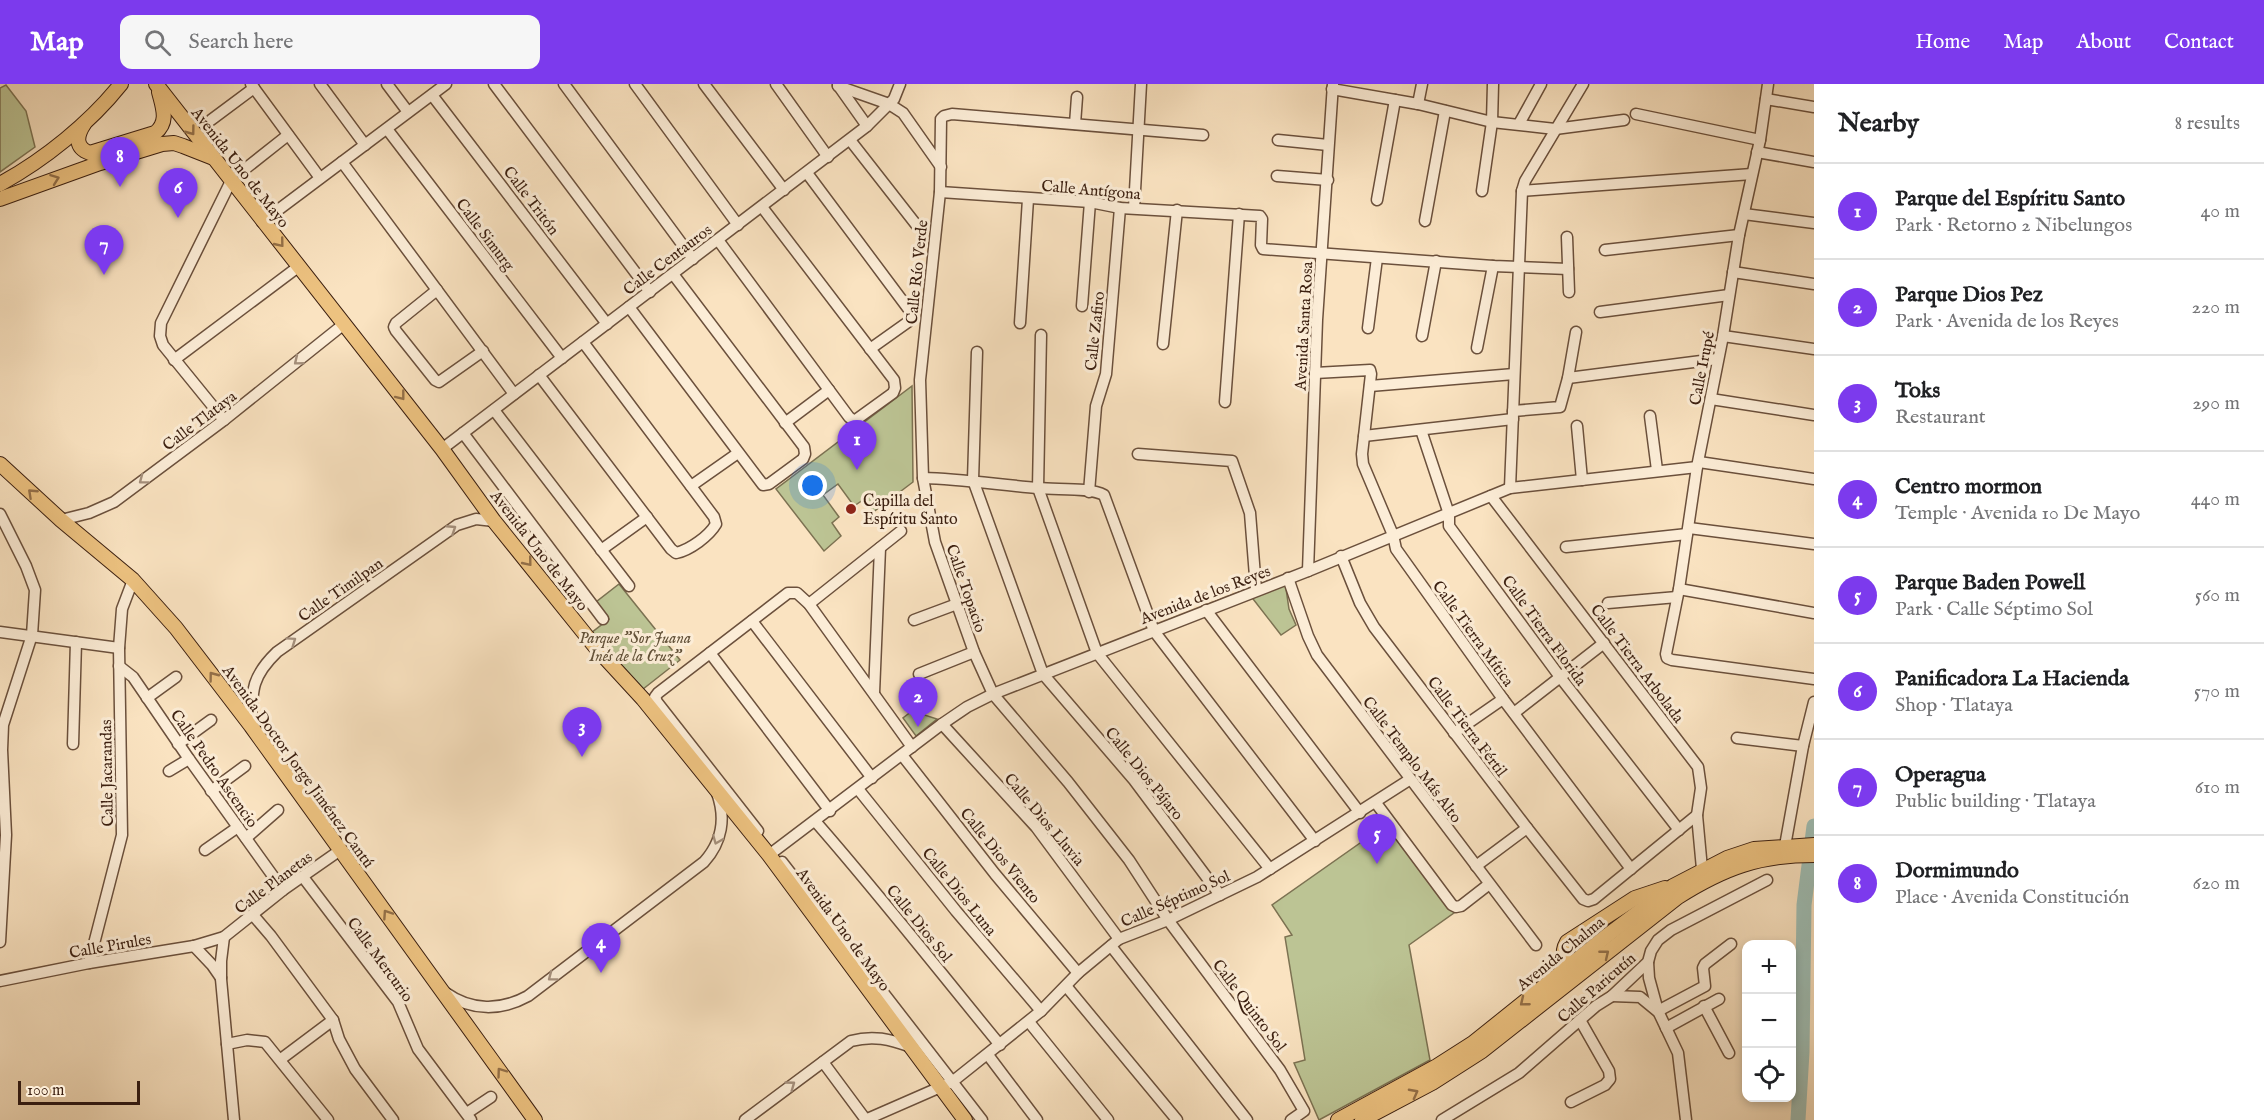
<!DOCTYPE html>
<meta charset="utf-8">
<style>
body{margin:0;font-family:"IM FELL English",serif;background:#f6f6f6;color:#202124}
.controls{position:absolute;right:18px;bottom:18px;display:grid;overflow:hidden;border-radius:12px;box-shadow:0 3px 9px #0003}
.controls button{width:54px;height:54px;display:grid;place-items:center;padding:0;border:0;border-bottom:2px solid #e0e0e0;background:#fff;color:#202124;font:30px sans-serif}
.scale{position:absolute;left:18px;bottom:15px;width:122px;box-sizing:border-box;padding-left:6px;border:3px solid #3b1f10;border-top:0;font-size:16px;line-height:21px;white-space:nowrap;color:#3b1f10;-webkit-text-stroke:4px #fcedd7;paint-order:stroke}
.you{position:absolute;left:813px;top:402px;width:21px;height:21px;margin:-15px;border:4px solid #fff;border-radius:50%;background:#1a73e8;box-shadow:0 0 0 9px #1a73e833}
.badge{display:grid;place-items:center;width:39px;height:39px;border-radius:50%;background:#7c3aed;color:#fff;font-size:20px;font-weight:700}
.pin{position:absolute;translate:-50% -50px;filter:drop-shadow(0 2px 3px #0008)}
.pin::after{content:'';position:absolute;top:32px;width:21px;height:18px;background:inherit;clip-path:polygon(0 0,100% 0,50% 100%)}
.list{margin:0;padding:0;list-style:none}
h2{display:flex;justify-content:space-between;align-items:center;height:78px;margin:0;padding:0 24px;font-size:26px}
h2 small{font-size:20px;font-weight:400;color:#757577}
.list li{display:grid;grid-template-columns:39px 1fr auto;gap:18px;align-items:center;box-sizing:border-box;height:96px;padding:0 24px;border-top:2px solid #e0e0e0}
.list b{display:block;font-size:22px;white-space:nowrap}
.list p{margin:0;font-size:20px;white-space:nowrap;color:#757577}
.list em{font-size:20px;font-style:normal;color:#757577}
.icon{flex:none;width:33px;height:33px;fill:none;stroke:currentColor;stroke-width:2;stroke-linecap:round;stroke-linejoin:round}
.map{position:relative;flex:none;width:1814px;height:1036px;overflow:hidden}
header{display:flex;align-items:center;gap:36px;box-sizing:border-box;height:84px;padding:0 30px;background:#7c3aed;color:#fff}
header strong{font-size:28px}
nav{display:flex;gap:33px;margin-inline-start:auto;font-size:21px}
.search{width:420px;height:54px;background:#f6f6f6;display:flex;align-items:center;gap:15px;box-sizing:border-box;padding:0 21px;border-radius:12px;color:#757577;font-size:22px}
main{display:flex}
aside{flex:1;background:#fff}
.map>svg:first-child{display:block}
</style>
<header>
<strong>Map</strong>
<div class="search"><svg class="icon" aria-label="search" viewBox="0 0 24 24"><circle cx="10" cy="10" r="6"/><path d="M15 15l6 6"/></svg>Search here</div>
<nav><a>Home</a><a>Map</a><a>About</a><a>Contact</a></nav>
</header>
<main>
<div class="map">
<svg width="1814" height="1036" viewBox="0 0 1814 1036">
<rect width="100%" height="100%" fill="#fae3c1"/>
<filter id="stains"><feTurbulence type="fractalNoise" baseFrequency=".00333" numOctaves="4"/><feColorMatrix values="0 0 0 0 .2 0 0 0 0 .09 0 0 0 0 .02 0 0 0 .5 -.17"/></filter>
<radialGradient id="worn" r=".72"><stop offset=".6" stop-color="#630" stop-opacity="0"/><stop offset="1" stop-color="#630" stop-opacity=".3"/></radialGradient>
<g fill="#bcc494" stroke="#7c7252" stroke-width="1.5">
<polygon points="6,1 26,27 35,63 0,88 0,4"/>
<polygon points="912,302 913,398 872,429 863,416 854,422 838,400 823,411 839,433 832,439 841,452 824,467 776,405"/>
<polygon points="1285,498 1289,525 1296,541 1281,551 1250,511"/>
<polygon points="619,500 680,576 638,609 591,549 609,535 596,518"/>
<polygon points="912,627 937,635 916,652 903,634"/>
<polygon points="1390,738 1458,826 1409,861 1430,976 1319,1036 1294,979 1305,976 1285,853 1292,851 1272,821"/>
</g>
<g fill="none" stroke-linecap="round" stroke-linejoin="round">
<polyline stroke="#767e73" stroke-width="2" points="1809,781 1814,780"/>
<polyline stroke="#9ebeb5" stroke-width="15" points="1798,1036 1802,968 1804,821 1814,742"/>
<defs>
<g id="minor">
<polyline points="251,0 320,94"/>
<polyline points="320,0 365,61"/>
<polyline points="387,0 408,28"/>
<polyline points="494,0 650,208"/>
<polyline points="564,0 693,175"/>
<polyline points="635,0 738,141"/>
<polyline points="704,0 784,106"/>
<polyline points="776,0 828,73"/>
<polyline points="1768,0 1760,56 1739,151 1723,252 1697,383 1679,505 1666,570 1667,574 1672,576 1814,595"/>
<polyline points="838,1 867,42"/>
<polyline points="838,2 889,20 903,29 941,83"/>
<polyline points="1332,5 1418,20 1492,38 1555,45 1624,36"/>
<polyline points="432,11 607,240"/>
<polyline points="1766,15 1814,23"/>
<polyline points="1418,20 1422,0"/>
<polyline points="1636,30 1760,56"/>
<polyline points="211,36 254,4"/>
<polyline points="1075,40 1077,13"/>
<polyline points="1519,40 1541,0"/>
<polyline points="387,45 562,274"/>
<polyline points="1203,51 952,30 944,32 941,35 940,108 920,296 923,394 935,458 974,568 993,610 1068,698 1129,776 1168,836 1280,986 1304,1027 1291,1036"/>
<polyline points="850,56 918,143"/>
<polyline points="1278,56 1328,61"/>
<polyline points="1757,68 1814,78"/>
<polyline points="342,78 514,310"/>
<polyline points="245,85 288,51"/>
<polyline points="807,89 910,227 911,232 908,238 870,265"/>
<polyline points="1277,92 1328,96"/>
<polyline points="1482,107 1492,38 1493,0"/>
<polyline points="1522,107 1752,90"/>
<polyline points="940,108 1090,118 1120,124 1260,132 1262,135 1261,161 1263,165 1493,182 1568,185"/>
<polyline points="1377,116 1395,16"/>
<polyline points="1134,124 1141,0"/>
<polyline points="1744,130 1814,139"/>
<polyline points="1425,137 1445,27"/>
<polyline points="262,138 446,0"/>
<polyline points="1567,153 1569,208"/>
<polyline points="718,156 849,333 853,336 857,335 893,309 895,304 894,296 762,123"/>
<polyline points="1605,166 1739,151"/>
<polyline points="1733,188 1814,200"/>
<polyline points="437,206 396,239 394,243 396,247 435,296 439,298 483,267"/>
<polyline points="1082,222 1090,118"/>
<polyline points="629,223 763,401 769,400 803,375 805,370 804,363 673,190"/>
<polyline points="1600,228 1729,211"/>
<polyline points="1020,239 1028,115"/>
<polyline points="1368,244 1377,174"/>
<polyline points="1041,251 1038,404 1097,569 1270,785"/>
<polyline points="1422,252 1436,177"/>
<polyline points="1723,252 1814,265"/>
<polyline points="1163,260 1177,126"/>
<polyline points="1477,264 1493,182"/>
<polyline points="977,268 973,396 1043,590 1134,696 1220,811"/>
<polyline points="174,276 298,183"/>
<polyline points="1315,289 1370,286 1371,290 1362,370 1363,380 1393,451 1396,465 1503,615 1631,785"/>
<path d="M539,291L671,465L676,469C690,466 709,452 716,440L714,433L583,258"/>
<polyline points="1568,294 1717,275"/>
<polyline points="1370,302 1514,290"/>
<polyline points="1711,315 1814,331"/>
<polyline points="1225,318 1239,130"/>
<polyline points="494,326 629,502"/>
<polyline points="1513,327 1560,323 1568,294 1576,248"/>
<polyline points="1650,332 1657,386"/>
<polyline points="224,336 163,261 160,252 161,239 231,97"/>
<polyline points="785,339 829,306"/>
<polyline points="1577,342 1582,396"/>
<polyline points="1421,346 1449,430 1449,442 1560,593 1679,746"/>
<polyline points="463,349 603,535"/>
<polyline points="1364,352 1513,335"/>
<polyline points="442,365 867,42 894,15 900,0"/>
<polyline points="1138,370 1232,377 1250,429 1256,505"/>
<polyline points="1699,378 1814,395"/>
<path d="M923,394C962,395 1000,401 1039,404C1056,406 1090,403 1104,411L1154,547L1315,757"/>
<polyline points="691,402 738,369"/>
<polyline points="1510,404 1522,107 1525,97 1583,0"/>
<polyline points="1089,408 1096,322 1106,290 1120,124"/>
<polyline points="1491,412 1698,683 1701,704 1697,731 1702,785"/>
<polyline points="0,430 26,482 35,506 32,551 3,641 2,666 6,751 0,858"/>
<polyline points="61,436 89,429 114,418 224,336 344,240"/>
<polyline points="1689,444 1814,460"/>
<polyline points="1566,463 1687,450"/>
<polyline points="601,466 647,433"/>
<polyline points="1341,472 1360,519 1374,543 1527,744 1583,815 1588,817 1594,815 1697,731"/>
<polyline points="1308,487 1317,236 1333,0"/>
<polyline points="1288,494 1308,552 1317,571 1536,861"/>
<polyline points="1679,505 1814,529"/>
<polyline points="1608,519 1677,513"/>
<polyline points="809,520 901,447"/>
<polyline points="1206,526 1360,729"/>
<polyline points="914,536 957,520"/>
<polyline points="752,537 872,694"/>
<polyline points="0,548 119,564"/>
<polyline points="710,569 830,727"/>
<polyline points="119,582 133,593 189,675 283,806"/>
<polyline points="919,590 974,568"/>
<polyline points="874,609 880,464"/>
<polyline points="147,614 176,593"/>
<polyline points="1514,629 1604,559"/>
<polyline points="942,640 1036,743 1119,855"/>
<path d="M251,642C252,607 251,593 277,568L457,441L476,435L494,437"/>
<polyline points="1454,649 1503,615"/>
<polyline points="1737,654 1803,662"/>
<polyline points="73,660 76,558"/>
<polyline points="178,660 211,636"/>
<polyline points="902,671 995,790 1078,889"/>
<polyline points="169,687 189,675"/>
<polyline points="858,705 956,827 1041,927"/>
<polyline points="211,707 245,682"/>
<polyline points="1376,719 1452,821 1456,823 1461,822 1488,801"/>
<path d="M815,737C879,810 939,887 1000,961"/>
<polyline points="758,747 657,618 655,613 658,609 788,509 797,509 809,520 912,663"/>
<polyline points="246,754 278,726"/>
<polyline points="1785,762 1803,662 1814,618"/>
<polyline points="205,766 238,743"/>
<polyline points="769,771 942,640 967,623 993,610 1308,487 1510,404 1697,383"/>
<polyline points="782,778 982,1036"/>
<polyline points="1476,782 1527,744"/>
<polyline points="303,793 398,918 418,965 471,1036"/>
<polyline points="253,831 271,852 333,936 339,955 355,985 393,1036"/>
<polyline points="224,853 221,877 221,895 234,1036"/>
<polyline points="194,862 212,881 221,894"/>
<polyline points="1111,862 1247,1036"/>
<polyline points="1648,878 1649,894 1658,927 1678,969 1686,1036"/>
<polyline points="89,879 122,751 119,564 122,525 133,496"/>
<polyline points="0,897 89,879 194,862 224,853 283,806 339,767"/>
<polyline points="1066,902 1177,1036"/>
<path d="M446,909C471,927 501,927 528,912L704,778C722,758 726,734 717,709"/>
<polyline points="1612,912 1640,913 1657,927"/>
<polyline points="1704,922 1729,969"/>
<polyline points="1658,927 1705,902 1703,884 1705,880 1731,860"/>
<polyline points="1029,938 1108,1036"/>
<polyline points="1666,944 1719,915"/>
<polyline points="227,960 247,956 265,958 328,1036"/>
<polyline points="988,971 1037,1036"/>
<polyline points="281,975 333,936"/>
<polyline points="823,978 866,1036"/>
<polyline points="1571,1018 1605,1001 1610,995 1609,987 1580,936"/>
<polyline points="467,1029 491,1013"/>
<path d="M745,1036L851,957C873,951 890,955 911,963"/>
<polyline points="865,1036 952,998 1041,927 1078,889 1119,855 1168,836 1257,793 1409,696"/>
<polyline points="1442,1036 1519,989 1596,922 1612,912 1648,878 1651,867 1658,856 1671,846 1767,796"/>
</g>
<g id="major">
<polyline points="156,0 442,365 494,437 597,565 643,615 769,771 965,1036"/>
<path d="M84,40C76,52 75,64 90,69L155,49C169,38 163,24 159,8"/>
<path d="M0,100C44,76 90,39 121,0"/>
<polyline points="0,115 100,79 162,60 174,59 183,62 211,73"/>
<polyline points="0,380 61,436 133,496 176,544 251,642 535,1036"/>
<path d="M1574,887C1565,877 1560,870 1567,858L1635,814L1665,804"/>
<polyline points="1338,1036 1437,982 1473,959 1609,850 1673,802 1727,774 1754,765 1814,761"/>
<path d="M1362,1036L1432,999L1482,967L1678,813C1724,784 1759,771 1814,771"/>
</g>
</defs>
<use href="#minor" stroke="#6b503c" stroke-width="13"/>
<use href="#major" stroke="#3b1f10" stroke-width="16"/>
<use href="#minor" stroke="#fcedd7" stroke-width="10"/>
<use href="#major" stroke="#edc280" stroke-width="14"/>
</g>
<defs><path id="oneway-chevron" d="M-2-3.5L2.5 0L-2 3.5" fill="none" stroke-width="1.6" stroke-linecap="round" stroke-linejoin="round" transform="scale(1.5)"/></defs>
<g stroke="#947048">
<use href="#oneway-chevron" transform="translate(191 47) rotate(53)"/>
<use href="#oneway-chevron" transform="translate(55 95) rotate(-20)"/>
<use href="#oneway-chevron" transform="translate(280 159) rotate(51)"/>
<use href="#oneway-chevron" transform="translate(401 312) rotate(52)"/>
<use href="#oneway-chevron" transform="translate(32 409) rotate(-137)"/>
<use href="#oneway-chevron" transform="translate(528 478) rotate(51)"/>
<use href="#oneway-chevron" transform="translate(213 592) rotate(-127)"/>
<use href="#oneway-chevron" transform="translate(387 830) rotate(-124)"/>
<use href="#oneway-chevron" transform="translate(1605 870) rotate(-39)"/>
<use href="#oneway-chevron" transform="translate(1524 918) rotate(141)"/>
<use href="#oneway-chevron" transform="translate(501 988) rotate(-126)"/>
<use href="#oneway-chevron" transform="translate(1414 1009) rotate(-28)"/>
</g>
<g stroke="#a5907d">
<use href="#oneway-chevron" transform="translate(298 277) rotate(141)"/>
<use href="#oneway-chevron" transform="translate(143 396) rotate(143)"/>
<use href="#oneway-chevron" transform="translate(452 445) rotate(-33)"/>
<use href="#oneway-chevron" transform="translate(292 557) rotate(-35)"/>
<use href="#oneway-chevron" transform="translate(717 756) rotate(112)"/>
<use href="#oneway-chevron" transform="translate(552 893) rotate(143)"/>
<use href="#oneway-chevron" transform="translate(791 1001) rotate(-36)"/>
</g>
<circle fill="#8f2418" stroke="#fcedd7" stroke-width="2" cx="851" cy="425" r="6"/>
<g text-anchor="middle" stroke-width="6" stroke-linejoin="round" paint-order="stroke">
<g font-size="16" fill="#3b1f10" stroke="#fcedd7">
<text transform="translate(241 83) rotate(52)" y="6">Avenida Uno de Mayo</text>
<text transform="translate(1091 105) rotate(5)" y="6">Calle Antígona</text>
<text transform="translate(532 116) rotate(53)" y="6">Calle Tritón</text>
<text transform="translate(486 150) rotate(53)" y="6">Calle Simurg</text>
<text transform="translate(667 175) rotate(-37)" y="6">Calle Centauros</text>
<text transform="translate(916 188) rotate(-84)" y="6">Calle Río Verde</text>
<text transform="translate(1303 242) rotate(-87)" y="6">Avenida Santa Rosa</text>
<text transform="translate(1094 247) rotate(-84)" y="6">Calle Zafiro</text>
<text transform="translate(1701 284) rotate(-79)" y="6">Calle Irupé</text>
<text transform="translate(199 336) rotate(-37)" y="6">Calle Tlataya</text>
<text transform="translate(540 466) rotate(52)" y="6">Avenida Uno de Mayo</text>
<text transform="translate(967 504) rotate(71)" y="6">Calle Topacio</text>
<text transform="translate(340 505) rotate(-35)" y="6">Calle Timilpan</text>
<text transform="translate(1205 510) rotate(-21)" y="6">Avenida de los Reyes</text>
<text transform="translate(1545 546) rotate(54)" y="6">Calle Tierra Florida</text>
<text transform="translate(1474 549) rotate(54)" y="6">Calle Tierra Mítica</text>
<text transform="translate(1638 579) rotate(53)" y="6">Calle Tierra Arbolada</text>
<text transform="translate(1468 642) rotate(53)" y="6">Calle Tierra Fértil</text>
<text transform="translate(1413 675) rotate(53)" y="6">Calle Templo Más Alto</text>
<text transform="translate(299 682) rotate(54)" y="6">Avenida Doctor Jorge Jiménez Cantú</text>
<text transform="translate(215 684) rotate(55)" y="6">Calle Pedro Ascencio</text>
<text transform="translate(106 689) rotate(-91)" y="6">Calle Jacarandas</text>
<text transform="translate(1145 689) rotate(51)" y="6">Calle Dios Pájaro</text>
<text transform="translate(1045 735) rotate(50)" y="6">Calle Dios Lluvia</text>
<text transform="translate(1001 771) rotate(51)" y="6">Calle Dios Viento</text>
<text transform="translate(273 798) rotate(-37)" y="6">Calle Planetas</text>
<text transform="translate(960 807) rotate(51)" y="6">Calle Dios Luna</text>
<text transform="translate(1175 814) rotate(-24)" y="6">Calle Séptimo Sol</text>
<text transform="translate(920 839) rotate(51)" y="6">Calle Dios Sol</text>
<text transform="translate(844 845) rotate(54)" y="6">Avenida Uno de Mayo</text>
<text transform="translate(110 861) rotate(-10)" y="6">Calle Pirules</text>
<text transform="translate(1560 869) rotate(-39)" y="6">Avenida Chalma</text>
<text transform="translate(381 875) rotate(54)" y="6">Calle Mercurio</text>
<text transform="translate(1596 903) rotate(-41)" y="6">Calle Paricutín</text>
<text transform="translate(1250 921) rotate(53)" y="6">Calle Quinto Sol</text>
</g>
<g font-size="16" fill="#3b1f10" stroke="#fcedd7" text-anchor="start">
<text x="863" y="422">Capilla del<tspan x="863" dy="18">Espíritu Santo</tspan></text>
</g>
<g font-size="16" font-style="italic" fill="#625138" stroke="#fcedd7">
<text x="635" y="559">Parque "Sor Juana<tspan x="635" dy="18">Inés de la Cruz"</tspan></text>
</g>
</g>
<rect width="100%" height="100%" filter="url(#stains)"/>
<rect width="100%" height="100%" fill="url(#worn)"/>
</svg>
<div class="controls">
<button>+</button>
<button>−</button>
<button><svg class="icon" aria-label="locate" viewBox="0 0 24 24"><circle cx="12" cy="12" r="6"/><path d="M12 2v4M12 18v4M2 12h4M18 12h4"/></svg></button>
</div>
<div class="scale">100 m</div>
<div class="you"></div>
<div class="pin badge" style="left:857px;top:386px">1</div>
<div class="pin badge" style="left:918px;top:643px">2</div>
<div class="pin badge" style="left:582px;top:673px">3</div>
<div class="pin badge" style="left:601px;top:889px">4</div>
<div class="pin badge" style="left:1377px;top:780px">5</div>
<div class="pin badge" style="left:178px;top:134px">6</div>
<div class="pin badge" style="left:104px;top:191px">7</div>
<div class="pin badge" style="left:120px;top:103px">8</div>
</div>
<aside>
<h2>Nearby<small>8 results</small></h2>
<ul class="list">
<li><span class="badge">1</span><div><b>Parque del Espíritu Santo</b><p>Park · Retorno 2 Nibelungos</p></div><em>40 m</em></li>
<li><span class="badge">2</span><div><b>Parque Dios Pez</b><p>Park · Avenida de los Reyes</p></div><em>220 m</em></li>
<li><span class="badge">3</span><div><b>Toks</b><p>Restaurant</p></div><em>290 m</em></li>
<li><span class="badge">4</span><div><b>Centro mormon</b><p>Temple · Avenida 10 De Mayo</p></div><em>440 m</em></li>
<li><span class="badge">5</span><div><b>Parque Baden Powell</b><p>Park · Calle Séptimo Sol</p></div><em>560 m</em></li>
<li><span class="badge">6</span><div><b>Panificadora La Hacienda</b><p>Shop · Tlataya</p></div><em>570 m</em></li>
<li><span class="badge">7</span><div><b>Operagua</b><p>Public building · Tlataya</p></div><em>610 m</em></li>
<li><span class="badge">8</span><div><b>Dormimundo</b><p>Place · Avenida Constitución</p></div><em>620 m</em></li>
</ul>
</aside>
</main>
